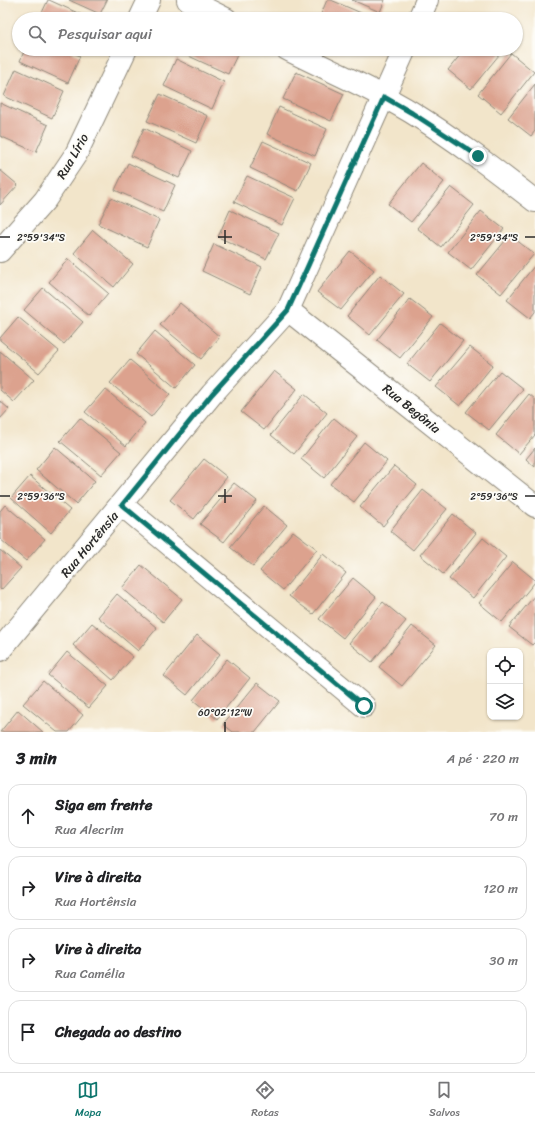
<!DOCTYPE html>
<html lang="pt">
<meta charset="utf-8">
<style>
body{margin:0;font-family:Sriracha,sans-serif;background:#f6f6f6;color:#202124}
.controls{position:absolute;right:12px;bottom:12px;display:grid;overflow:hidden;border-radius:8px;box-shadow:0 1px 3px #0004}
.controls button{width:36px;height:36px;display:grid;place-items:center;padding:0;border:0;border-bottom:1px solid #e0e0e0;background:#fff;color:#202124;font:20px sans-serif}
.stop{position:absolute;width:12px;height:12px;margin:-9px;border:3px solid #0f766e;border-radius:50%;background:#fff}
.stop.end{background:#0f766e;border-color:#fff;box-shadow:0 1px 4px #0008}
.list{margin:0;padding:0;list-style:none}
h2{display:flex;justify-content:space-between;align-items:center;height:52px;margin:0;padding:0 16px;font-size:17px}
h2 small{font-size:13px;font-weight:400;color:#757577}
.list li{display:grid;grid-template-columns:26px 1fr auto;gap:12px;align-items:center;box-sizing:border-box;height:64px;margin:0 8px 8px;padding:0 8px;border:1px solid #e0e0e0;border-radius:12px}
.list b{display:block;font-size:15px;white-space:nowrap}
.list p{margin:0;font-size:13px;white-space:nowrap;color:#757577}
.list em{font-size:13px;font-style:normal;color:#757577}
.icon{flex:none;width:22px;height:22px;fill:none;stroke:currentColor;stroke-width:2;stroke-linecap:round;stroke-linejoin:round}
.map{position:relative;flex:none;width:535px;height:732px;overflow:hidden}
.search{position:absolute;background:#fff;box-shadow:0 1px 3px #0004;left:12px;right:12px;top:12px;height:44px;display:flex;align-items:center;gap:10px;box-sizing:border-box;padding:0 14px;border-radius:22px;color:#757577;font-size:15px}
.sheet{height:340px;background:#fff}
nav{display:flex;justify-content:space-around;align-items:center;box-sizing:border-box;height:56px;border-top:1px solid #e0e0e0;background:#fff;font-size:11px;color:#757577}
nav a{display:grid;justify-items:center;gap:2px}
nav .on{color:#0f766e}
.map>svg:first-child{display:block}
</style>
<div class="map">
<svg width="535" height="732" viewBox="0 0 535 732">
<rect width="100%" height="100%" fill="#fdfcf7"/>
<filter id="ink" filterUnits="userSpaceOnUse"><feTurbulence type="fractalNoise" baseFrequency=".025" numOctaves="2"/><feDisplacementMap in="SourceGraphic" scale="8" xChannelSelector="R" yChannelSelector="G"/><feConvolveMatrix kernelMatrix="1 2 1 2 8 2 1 2 1" color-interpolation-filters="sRGB"/></filter>
<filter id="wash" filterUnits="userSpaceOnUse"><feTurbulence type="fractalNoise" baseFrequency=".012" numOctaves="4" result="noise"/><feDisplacementMap in="SourceGraphic" scale="16" xChannelSelector="R" yChannelSelector="G"/><feGaussianBlur stdDeviation="0.9" result="paint"/><feColorMatrix in="noise" values="0 0 0 0 0 0 0 0 0 0 0 0 0 0 0 0 0 1.4 0 .05"/><feComposite in="paint" operator="in"/></filter>
<g filter="url(#wash)">
<rect width="100%" height="100%" fill="#f2e5ca"/>
<g id="blocks">
<g fill="#dca28e">
<polygon points="48,0 49,0 91,19 39,19"/>
<polygon points="69,0 107,0 100,14"/>
<polygon points="327,0 331,0 375,19 319,19"/>
<polygon points="352,0 385,0 380,12"/>
<polygon points="25,49 65,49 80,56 68,83 20,61"/>
<polygon points="182,49 240,49 228,74 180,52"/>
<polygon points="465,49 504,49 471,89 448,70"/>
<polygon points="511,53 534,72 501,113 478,94"/>
<polygon points="176,59 224,82 212,109 164,86"/>
<polygon points="16,69 64,91 52,118 4,96"/>
<polygon points="296,72 344,94 331,121 283,99"/>
<polygon points="535,84 535,131 531,136 508,118"/>
<polygon points="160,94 208,116 196,143 147,121"/>
<polygon points="0,103 48,125 36,152 0,136"/>
<polygon points="279,107 327,129 315,156 267,134"/>
<polygon points="144,128 192,151 179,178 131,156"/>
<polygon points="263,141 311,163 298,191 250,168"/>
<polygon points="128,163 175,185 163,212 115,190"/>
<polygon points="421,163 444,182 411,222 388,204"/>
<polygon points="0,170 18,185 0,205"/>
<polygon points="247,176 295,198 282,225 234,202"/>
<polygon points="451,187 474,205 441,247 417,228"/>
<polygon points="111,198 159,220 147,247 98,224"/>
<polygon points="230,210 279,233 266,259 218,237"/>
<polygon points="481,211 504,229 471,270 448,252"/>
<polygon points="93,230 133,264 114,287 74,253"/>
<polygon points="510,235 534,254 501,294 477,275"/>
<polygon points="214,244 262,267 250,294 202,271"/>
<polygon points="350,251 374,270 341,310 317,292"/>
<polygon points="68,259 108,293 89,316 49,282"/>
<polygon points="535,265 535,312 530,318 507,300"/>
<polygon points="380,275 404,294 370,335 347,316"/>
<polygon points="43,288 83,322 64,344 24,310"/>
<polygon points="410,299 433,317 400,358 377,340"/>
<polygon points="180,303 220,337 201,359 160,325"/>
<polygon points="18,317 59,351 39,373 0,340 0,338"/>
<polygon points="440,323 463,341 430,382 407,364"/>
<polygon points="155,331 195,365 176,388 136,354"/>
<polygon points="470,347 493,365 460,406 436,387"/>
<polygon points="0,351 34,380 14,402 0,390"/>
<polygon points="130,360 170,394 151,417 110,383"/>
<polygon points="274,371 297,389 264,430 241,412"/>
<polygon points="500,371 523,389 489,430 466,412"/>
<polygon points="105,389 145,423 126,446 85,412"/>
<polygon points="304,394 327,413 294,454 271,435"/>
<polygon points="529,394 535,399 535,435 519,454 496,435"/>
<polygon points="0,401 9,409 0,419"/>
<polygon points="80,418 121,452 101,475 60,441"/>
<polygon points="334,418 357,437 324,478 301,459"/>
<polygon points="364,442 387,461 354,502 330,484"/>
<polygon points="55,447 95,481 76,504 36,470"/>
<polygon points="535,448 535,467 526,459"/>
<polygon points="204,459 227,477 194,519 170,500"/>
<polygon points="394,466 417,485 383,526 360,507"/>
<polygon points="30,476 70,510 51,533 11,498"/>
<polygon points="234,483 257,501 224,542 200,524"/>
<polygon points="423,490 447,509 413,550 390,531"/>
<polygon points="5,505 45,539 26,561 0,539 0,511"/>
<polygon points="264,506 287,525 253,566 230,547"/>
<polygon points="453,514 476,533 443,574 420,555"/>
<polygon points="293,531 317,549 283,590 260,571"/>
<polygon points="483,538 506,557 473,598 449,579"/>
<polygon points="0,550 21,568 1,590 0,589"/>
<polygon points="323,554 346,573 313,614 289,596"/>
<polygon points="513,562 535,580 535,582 502,622 479,603"/>
<polygon points="141,565 182,599 163,622 122,588"/>
<polygon points="353,578 376,597 343,638 319,619"/>
<polygon points="117,594 157,628 138,651 98,617"/>
<polygon points="535,595 535,642 532,645 509,627"/>
<polygon points="383,602 406,621 372,662 349,643"/>
<polygon points="92,623 133,657 113,680 73,645"/>
<polygon points="412,626 436,645 402,686 379,667"/>
<polygon points="197,635 220,654 187,695 164,676"/>
<polygon points="67,652 108,686 89,708 48,675"/>
<polygon points="227,659 250,678 217,719 193,700"/>
<polygon points="43,681 83,715 69,732 57,732 23,704"/>
<polygon points="257,683 280,701 255,732 233,732 223,724"/>
<polygon points="18,710 43,732 0,732"/>
</g>
</g>
</g>
<g filter="url(#ink)">
<use href="#blocks" fill-opacity="0" stroke="#8e887a" stroke-width="1"/>
<g fill="none" stroke-linecap="round" stroke-linejoin="round">
<defs>
<g id="street">
<polyline points="188,0 226,19"/>
<polyline points="140,19 149,0"/>
<polyline points="419,19 427,0"/>
<path d="M287,49C328,70 372,88 411,112C455,139 495,170 535,201"/>
<polyline points="0,251 45,200 76,154 126,49"/>
<polyline points="288,310 535,506"/>
<polyline points="122,505 364,706"/>
<polyline points="0,650 212,394 288,310 405,49"/>
</g>
</defs>
<use href="#street" stroke="#8e887a" stroke-width="24"/>
<use href="#street" stroke="#fff" stroke-width="22"/>
</g>
</g>
<g fill="none" stroke-linecap="round" stroke-linejoin="round" filter="url(#ink)">
<polyline stroke="#0f766e" stroke-width="5" points="364,706 122,505 212,394 288,310 384,97 412,113 478,156"/>
</g>
<path fill="none" stroke="#2b2b2b" stroke-width="1.5" d="M225,230V244M0,237H10M218,237H232M525,237H535M225,489V503M0,496H10M218,496H232M525,496H535M225,722V732"/>
<g text-anchor="middle" stroke-width="3.5" stroke-linejoin="round" paint-order="stroke">
<g font-size="13" fill="#2b2b2b" stroke="#fdfcf7">
<text transform="translate(72 156) rotate(-60)" y="5">Rua Lírio</text>
<text transform="translate(412 408) rotate(39)" y="5">Rua Begônia</text>
<text transform="translate(89 544) rotate(-50)" y="5">Rua Hortênsia</text>
</g>
</g>
<g font-size="10" text-anchor="middle" fill="#2b2b2b" stroke="#fdfcf7" stroke-width="3.5" stroke-linejoin="round" paint-order="stroke">
<text x="41" y="241">2°59'34"S</text>
<text x="494" y="241">2°59'34"S</text>
<text x="41" y="500">2°59'36"S</text>
<text x="494" y="500">2°59'36"S</text>
<text x="225" y="716">60°02'12"W</text>
</g>
</svg>
<div class="controls">
<button><svg class="icon" aria-label="locate" viewBox="0 0 24 24"><circle cx="12" cy="12" r="6"/><path d="M12 2v4M12 18v4M2 12h4M18 12h4"/></svg></button>
<button><svg class="icon" aria-label="layers" viewBox="0 0 24 24"><path d="M12 4l9 5-9 5-9-5zM3 14l9 5 9-5"/></svg></button>
</div>
<div class="stop" style="left:364px;top:706px"></div>
<div class="stop end" style="left:478px;top:156px"></div>
<div class="search"><svg class="icon" aria-label="search" viewBox="0 0 24 24"><circle cx="10" cy="10" r="6"/><path d="M15 15l6 6"/></svg>Pesquisar aqui</div>
</div>
<section class="sheet">
<h2>3 min<small>A pé · 220 m</small></h2>
<ul class="list">
<li><svg class="icon" aria-label="ahead" viewBox="0 0 24 24"><path d="M12 20V5M6 11l6-6 6 6"/></svg><div><b>Siga em frente</b><p>Rua Alecrim</p></div><em>70 m</em></li>
<li><svg class="icon" aria-label="right" viewBox="0 0 24 24"><path d="M7 20v-9h11M14 6l5 5-5 5"/></svg><div><b>Vire à direita</b><p>Rua Hortênsia</p></div><em>120 m</em></li>
<li><svg class="icon" aria-label="right" viewBox="0 0 24 24"><path d="M7 20v-9h11M14 6l5 5-5 5"/></svg><div><b>Vire à direita</b><p>Rua Camélia</p></div><em>30 m</em></li>
<li><svg class="icon" aria-label="arrive" viewBox="0 0 24 24"><path d="M6 21V4h12l-3 4 3 4H6"/></svg><div><b>Chegada ao destino</b></div></li>
</ul>
</section>
<nav>
<a class="on"><svg class="icon" aria-label="map" viewBox="0 0 24 24"><path d="M3 6l6-2 6 2 6-2v14l-6 2-6-2-6 2zM9 4v14M15 6v14"/></svg>Mapa</a>
<a><svg class="icon" aria-label="directions" viewBox="0 0 24 24"><path d="M12 3l9 9-9 9-9-9zM9 14v-3h6M13 9l2 2-2 2"/></svg>Rotas</a>
<a><svg class="icon" aria-label="saved" viewBox="0 0 24 24"><path d="M7 4h10v16l-5-4-5 4z"/></svg>Salvos</a>
</nav>
